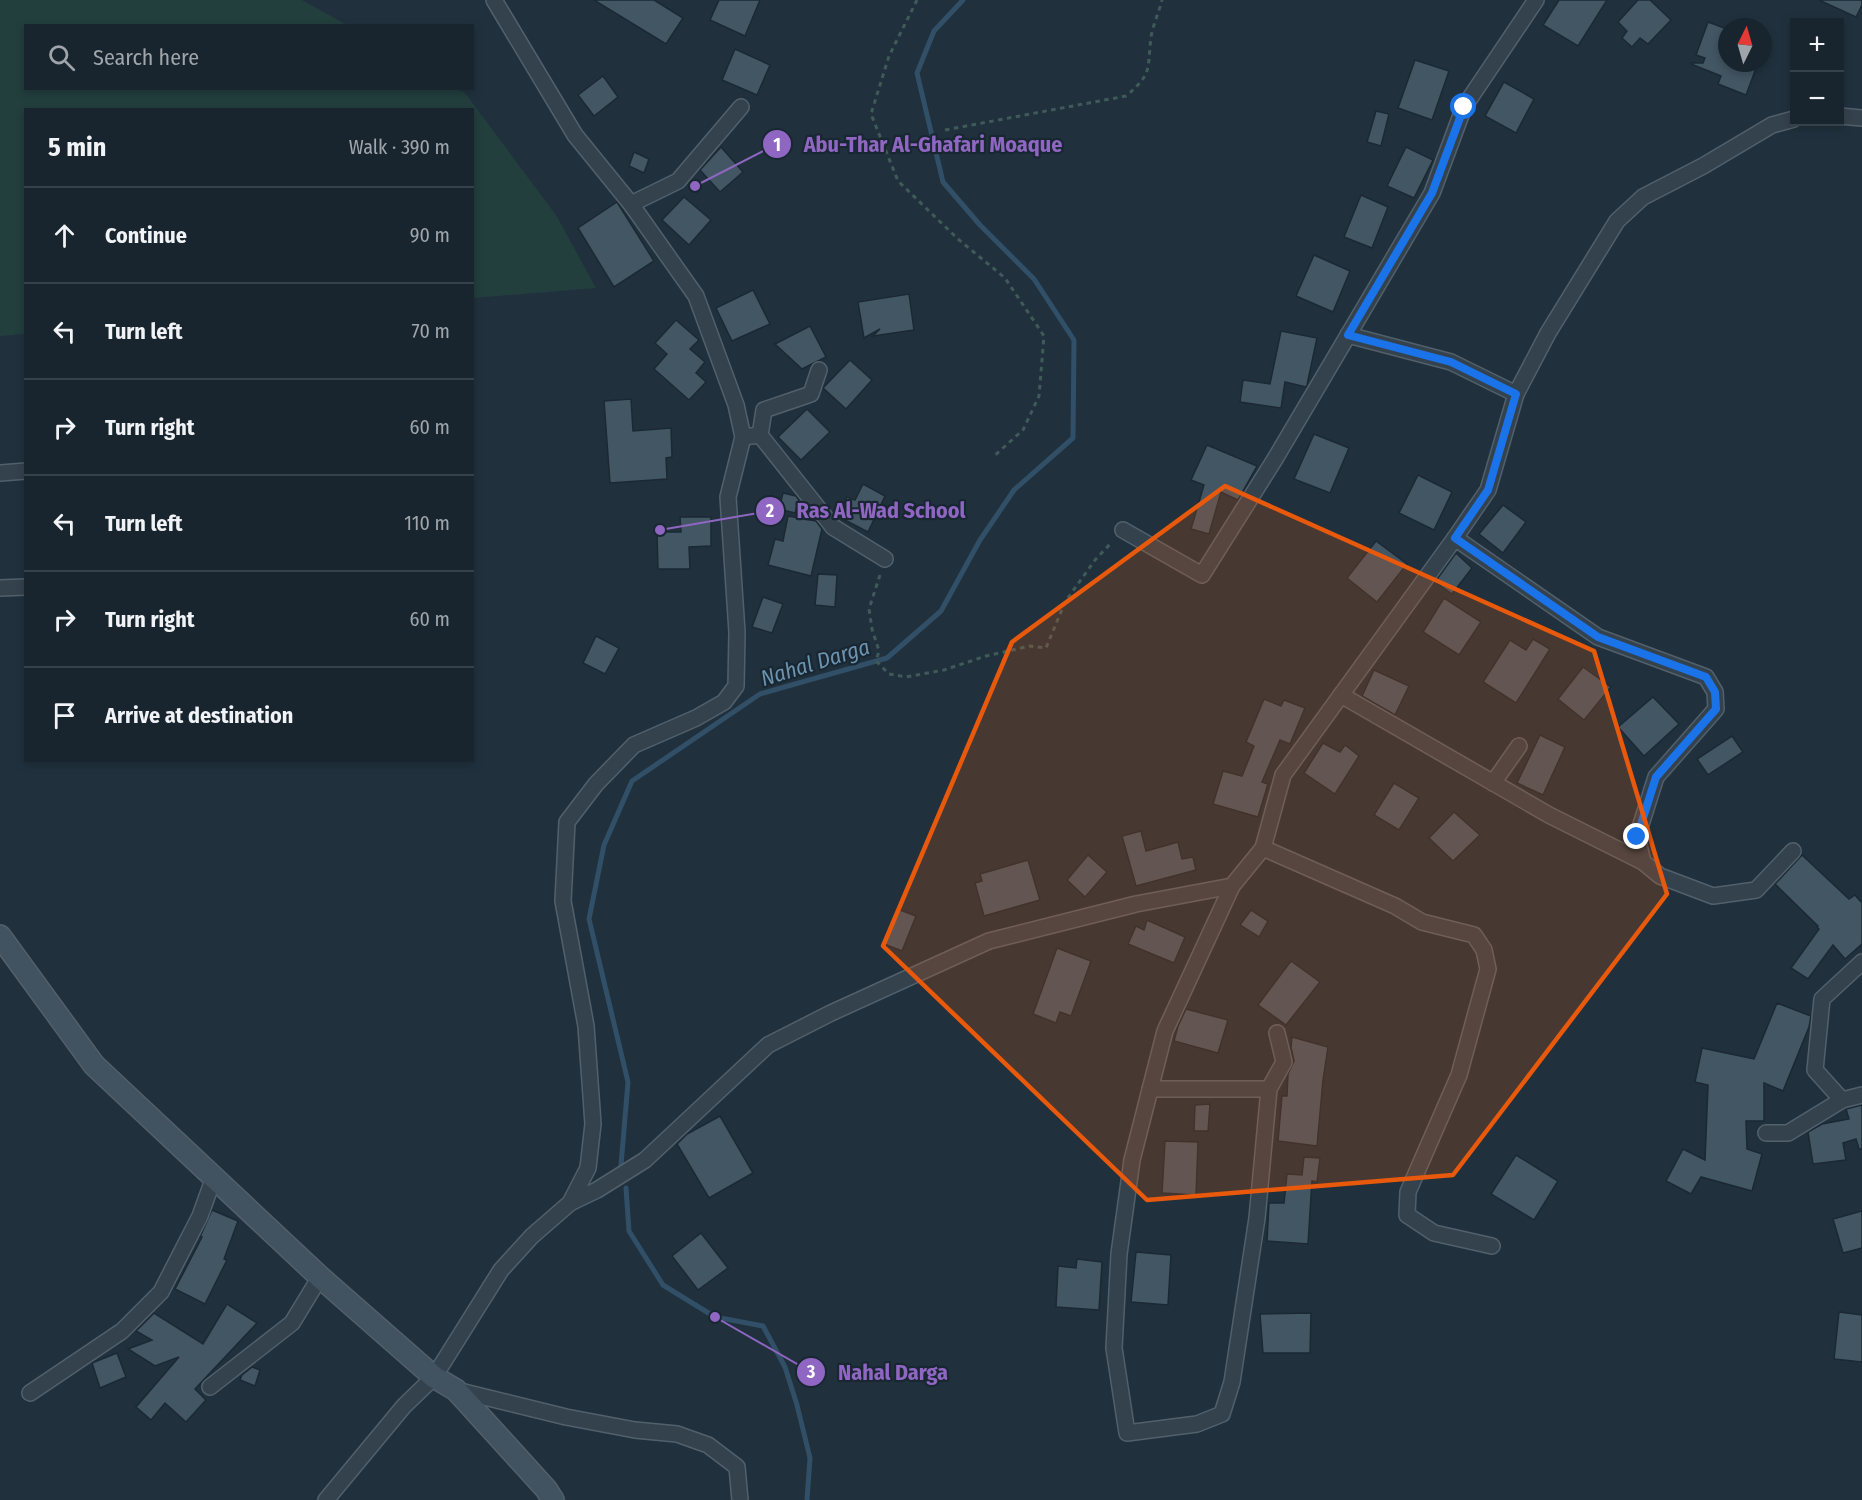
<!DOCTYPE html>
<meta charset="utf-8">
<style>
body{margin:0;font-family:"Fira Sans Condensed",sans-serif;background:#25313a;color:#f1f3f6}
.controls{position:absolute;right:18px;top:18px;display:grid;overflow:hidden;border-radius:0px;box-shadow:0 3px 9px #0003}
.controls button{width:54px;height:54px;display:grid;place-items:center;padding:0;border:0;border-bottom:2px solid #36424a;background:#18252e;color:#f1f3f6;font:30px sans-serif}
.compass{position:absolute;left:1718px;top:18px;width:54px;height:54px;border-radius:50%;background:#18252e;box-shadow:0 3px 9px #0003;rotate:5deg}
.stop{position:absolute;width:18px;height:18px;margin:-14px;border:4px solid #1a73e8;border-radius:50%;background:#fff}
.stop.end{background:#1a73e8;border-color:#fff;box-shadow:0 2px 6px #0008}
.list{margin:0;padding:0;list-style:none}
h2{display:flex;justify-content:space-between;align-items:center;height:78px;margin:0;padding:0 24px;font-size:26px}
h2 small{font-size:20px;font-weight:400;color:#9fa5aa}
.list li{display:grid;grid-template-columns:39px 1fr auto;gap:18px;align-items:center;box-sizing:border-box;height:96px;padding:0 24px;border-top:2px solid #36424a}
.list b{display:block;font-size:22px;white-space:nowrap}
.list em{font-size:20px;font-style:normal;color:#9fa5aa}
.icon{flex:none;width:33px;height:33px;fill:none;stroke:currentColor;stroke-width:2;stroke-linecap:round;stroke-linejoin:round}
.map{position:relative;flex:none;width:1862px;height:1500px;overflow:hidden}
.search{position:absolute;background:#18252e;box-shadow:0 3px 9px #0003;left:24px;top:24px;width:450px;height:66px;display:flex;align-items:center;gap:15px;box-sizing:border-box;padding:0 21px;border-radius:0px;color:#9fa5aa;font-size:22px}
.panel{position:absolute;background:#18252e;box-shadow:0 3px 9px #0003;left:24px;top:108px;width:450px;height:654px;border-radius:0px}
.map>svg:first-child{display:block}
</style>
<div class="map">
<svg width="1862" height="1500" viewBox="0 0 1862 1500">
<rect width="100%" height="100%" fill="#20313d"/>
<polygon fill="#223e3d" points="0,0 302,0 347,25 26,26 26,88 457,89 465,93 556,215 596,288 473,298 472,110 26,110 25,334 0,336"/>
<g fill="none" stroke-linecap="round" stroke-linejoin="round">
<g stroke="#314f67" stroke-width="5">
<polyline points="621,1165 628,1082 589,919 604,845 632,781 760,694 887,658 941,611 980,540 1014,490 1073,438 1074,340 1034,279 980,225 943,182 917,73 934,31 963,0"/>
<polyline points="626,1188 629,1231 663,1285 715,1317 763,1326 785,1367 797,1405 810,1458 807,1500"/>
</g>
</g>
<g fill="#435664" stroke="#1b2934" stroke-width="1.5">
<polygon points="594,0 654,0 683,18 666,44"/>
<polygon points="719,0 760,0 745,36 710,20"/>
<polygon points="1559,0 1607,0 1578,46 1543,25"/>
<polygon points="1638,0 1650,0 1671,20 1648,44 1640,38 1632,47 1622,38 1627,31 1618,22"/>
<polygon points="1819,0 1862,0 1862,5 1856,17"/>
<polygon points="1708,22 1727,29 1727,63 1758,63 1746,95 1718,84 1721,76 1691,64 1691,63 1703,63 1705,58 1696,55"/>
<polygon points="735,49 770,65 757,95 722,80"/>
<polygon points="1415,60 1449,71 1432,120 1398,108"/>
<polygon points="603,76 618,97 594,116 578,95"/>
<polygon points="1504,82 1534,99 1516,133 1485,116"/>
<polygon points="1376,111 1389,114 1381,146 1367,142"/>
<polygon points="721,147 743,172 720,192 700,170"/>
<polygon points="1406,147 1433,160 1414,198 1387,186"/>
<polygon points="634,152 649,159 644,173 629,166"/>
<polygon points="1361,195 1388,207 1372,248 1344,237"/>
<polygon points="684,197 711,220 689,245 662,220"/>
<polygon points="617,202 654,261 614,287 578,228"/>
<polygon points="1314,255 1350,271 1333,312 1296,296"/>
<polygon points="753,290 770,324 732,341 716,308"/>
<polygon points="909,294 914,330 873,336 880,329 864,338 858,302"/>
<polygon points="676,320 699,340 690,349 705,362 696,373 706,382 689,400 654,369 667,354 655,343"/>
<polygon points="810,326 826,357 802,369 775,344"/>
<polygon points="1281,331 1317,338 1307,385 1306,387 1285,382 1281,408 1240,402 1243,380 1270,384"/>
<polygon points="850,360 872,380 846,409 823,388"/>
<polygon points="631,399 633,431 671,428 672,457 666,458 667,479 610,483 604,401"/>
<polygon points="807,409 830,432 801,460 778,437"/>
<polygon points="1314,434 1349,448 1330,493 1294,479"/>
<polygon points="1207,445 1257,466 1238,500 1221,492 1209,534 1191,529 1204,485 1191,480"/>
<polygon points="1418,475 1452,492 1434,530 1399,513"/>
<polygon points="863,484 885,496 868,532 837,516 847,497 855,500"/>
<polygon points="783,493 796,496 799,500 795,513 779,509"/>
<polygon points="1503,505 1526,522 1503,553 1479,534"/>
<polygon points="788,516 816,521 822,529 811,576 768,565 775,539 783,541"/>
<polygon points="680,517 711,517 711,546 689,547 690,569 658,569 657,532 681,532"/>
<polygon points="1376,541 1407,564 1377,602 1347,578"/>
<polygon points="1456,553 1472,568 1452,594 1435,582"/>
<polygon points="818,574 837,575 835,607 815,605"/>
<polygon points="763,597 783,604 772,633 752,627"/>
<polygon points="1444,598 1481,622 1459,655 1423,632"/>
<polygon points="596,636 619,648 605,674 583,663"/>
<polygon points="1533,639 1550,649 1516,703 1483,682 1510,640 1526,650"/>
<polygon points="1583,667 1611,687 1584,720 1558,699"/>
<polygon points="1374,670 1409,686 1395,715 1362,696"/>
<polygon points="1653,697 1679,724 1644,756 1618,727"/>
<polygon points="1264,699 1281,706 1284,700 1305,708 1290,744 1280,740 1262,782 1268,784 1258,817 1213,804 1223,771 1242,776 1254,746 1246,742"/>
<polygon points="1540,735 1565,747 1543,795 1517,783"/>
<polygon points="1732,736 1743,752 1708,775 1697,759"/>
<polygon points="1323,743 1340,752 1345,745 1359,756 1335,794 1304,773"/>
<polygon points="1394,783 1419,798 1399,830 1374,815"/>
<polygon points="1454,812 1480,835 1453,861 1429,838"/>
<polygon points="1141,831 1146,851 1178,842 1182,859 1193,857 1196,870 1136,886 1122,836"/>
<polygon points="1088,855 1107,872 1085,897 1067,880"/>
<polygon points="1802,855 1849,899 1855,895 1862,903 1862,944 1845,959 1833,945 1808,979 1791,968 1819,929 1817,927 1818,926 1775,884"/>
<polygon points="1028,860 1040,900 984,916 975,883 982,881 980,874"/>
<polygon points="900,910 916,916 902,951 884,944"/>
<polygon points="1251,910 1268,921 1259,937 1240,925"/>
<polygon points="1147,920 1185,937 1174,963 1128,944 1136,926 1144,930"/>
<polygon points="1057,948 1091,961 1071,1016 1060,1012 1056,1023 1033,1014"/>
<polygon points="1291,961 1320,982 1286,1025 1258,1005"/>
<polygon points="1777,1003 1811,1016 1809,1027 1783,1091 1764,1083 1764,1121 1746,1121 1747,1149 1762,1154 1752,1191 1701,1177 1691,1194 1666,1181 1683,1149 1705,1160 1708,1085 1695,1082 1702,1048 1754,1059"/>
<polygon points="1186,1009 1228,1020 1218,1053 1174,1041 1178,1026"/>
<polygon points="1292,1037 1328,1047 1323,1080 1317,1146 1278,1141 1282,1096 1287,1096 1288,1074 1294,1061 1291,1048"/>
<polygon points="1210,1104 1208,1131 1194,1131 1195,1105"/>
<polygon points="1862,1105 1862,1149 1859,1149 1856,1139 1843,1143 1846,1160 1813,1164 1808,1132 1822,1124 1849,1119 1846,1109"/>
<polygon points="720,1116 753,1173 709,1198 677,1144 687,1134"/>
<polygon points="1165,1141 1198,1142 1196,1195 1162,1193"/>
<polygon points="1516,1155 1558,1181 1534,1220 1491,1194"/>
<polygon points="1304,1157 1320,1158 1317,1182 1312,1181 1308,1244 1267,1241 1269,1203 1284,1203 1287,1174 1302,1175"/>
<polygon points="212,1210 238,1221 224,1259 227,1260 205,1304 175,1289 202,1237 200,1237"/>
<polygon points="1862,1211 1862,1248 1843,1253 1833,1219"/>
<polygon points="701,1233 728,1268 698,1290 672,1256"/>
<polygon points="1136,1252 1171,1255 1168,1305 1131,1302"/>
<polygon points="1077,1259 1102,1262 1099,1310 1056,1307 1058,1266 1076,1268"/>
<polygon points="227,1304 257,1323 195,1389 206,1400 186,1422 165,1403 151,1420 136,1407 179,1357 155,1366 128,1349 152,1340 136,1331 154,1313 203,1344"/>
<polygon points="1839,1312 1862,1315 1862,1362 1834,1359"/>
<polygon points="1311,1313 1310,1353 1263,1353 1260,1314"/>
<polygon points="117,1353 126,1377 100,1388 92,1363"/>
<polygon points="252,1367 260,1370 255,1386 240,1380 242,1375"/>
</g>
<g fill="none" stroke-linecap="round" stroke-linejoin="round">
<defs>
<g id="street">
<polyline points="1840,116 1862,118"/>
<polyline points="631,204 678,181 741,107"/>
<polyline points="1348,335 1451,362 1516,394"/>
<polyline points="760,435 764,410 811,394 819,370"/>
<polyline points="743,437 760,435 833,527 885,559"/>
<polyline points="0,473 26,471"/>
<polyline points="1123,530 1202,575 1275,459 1432,193 1464,107 1536,0"/>
<polyline points="1455,538 1598,637 1706,677 1715,692 1716,709 1656,777 1637,837 1643,862"/>
<polyline points="0,588 26,587"/>
<polyline points="1341,695 1549,815 1643,862 1660,876 1713,896 1756,890 1793,851"/>
<polyline points="1493,783 1519,746"/>
<polyline points="1263,848 1395,906 1422,922 1474,935 1484,950 1488,969 1459,1075 1408,1192 1407,1215 1434,1233 1492,1246"/>
<polyline points="1232,886 1165,1031 1132,1160 1119,1254 1114,1348 1127,1433 1197,1424 1222,1414 1232,1382 1257,1218 1269,1089 1284,1062 1277,1033"/>
<polyline points="1150,1089 1269,1089"/>
<polyline points="1842,1100 1815,1070 1822,999 1862,962"/>
<polyline points="1766,1133 1788,1133 1842,1100 1862,1095"/>
<polyline points="570,1203 597,1190 645,1160 768,1045 831,1013 989,941 1136,904 1232,886 1263,848 1283,775 1455,538 1488,490 1516,394 1548,333 1617,221 1643,197 1703,166 1772,125 1794,119"/>
<polyline points="210,1387 292,1323 320,1277"/>
<polyline points="456,1390 566,1417 635,1430 677,1434 708,1445 737,1467 740,1500"/>
<polyline points="30,1393 122,1331 161,1292 200,1216 214,1177"/>
<polyline points="326,1500 404,1406 434,1377 501,1270 532,1236 570,1203 588,1168 593,1124 586,1026 563,901 567,822 596,784 634,745 696,718 724,702 736,686 737,632 728,497 743,437 736,405 696,296 631,204 575,135 494,0"/>
</g>
<polyline id="secondary" points="0,936 94,1065 320,1277 434,1377 456,1390 546,1489 553,1500"/>
</defs>
<use href="#street" stroke="#52606b" stroke-width="18"/>
<use href="#secondary" stroke="#52606b" stroke-width="24"/>
<g stroke="#405a59" stroke-width="3" stroke-dasharray="4.5 4.5" stroke-linecap="butt">
<polyline points="917,0 889,56 871,114 898,181 958,239 1005,278 1044,336 1039,396 1023,430 994,456"/>
<path d="M945,130L1126,96C1153,73 1147,70 1151,37C1153,25 1159,12 1162,0"/>
<polyline points="880,575 869,609 872,629 879,651 876,661 889,674 906,677 944,670 986,656 1030,646 1046,648 1065,602 1095,560 1112,542"/>
</g>
<use href="#street" stroke="#34424d" stroke-width="15"/>
<use href="#secondary" stroke="#415261" stroke-width="21"/>
</g>
<g fill="none" stroke-linecap="round" stroke-linejoin="round">
<polyline stroke="#1a73e8" stroke-width="8" points="1464,107 1432,193 1348,335 1451,362 1516,394 1488,490 1455,538 1598,637 1706,677 1715,692 1716,709 1656,777 1637,837"/>
</g>
<path fill="#e8590c" fill-opacity="0.2" stroke="#e8590c" stroke-width="4.5" stroke-linejoin="round" d="M1225,486L1594,651L1667,894L1453,1175L1147,1200L883,946L1012,642Z"/>
<g text-anchor="middle" stroke-width="4.5" stroke-linejoin="round" paint-order="stroke">
<g font-size="22" font-style="italic" fill="#6c93b0" stroke="#192732">
<text transform="translate(815 662) rotate(-17)" y="8">Nahal Darga</text>
</g>
</g>
<path fill="none" stroke="#9066c3" stroke-width="2" d="M695 186L777 144M660 530L770 511M715 1317L811 1372"/>
<g fill="#9066c3" stroke="#192732" stroke-width="2">
<circle cx="695" cy="186" r="6"/>
<circle cx="660" cy="530" r="6"/>
<circle cx="715" cy="1317" r="6"/>
<circle cx="777" cy="144" r="15"/>
<circle cx="770" cy="511" r="15"/>
<circle cx="811" cy="1372" r="15"/>
</g>
<g font-size="18" text-anchor="middle" font-weight="bold" fill="#fff">
<text x="777" y="151">1</text>
<text x="770" y="517">2</text>
<text x="811" y="1378">3</text>
</g>
<g font-size="22" text-anchor="middle" font-weight="bold" fill="#9066c3" stroke="#192732" stroke-width="4.5" stroke-linejoin="round" paint-order="stroke">
<text x="933" y="152">Abu-Thar Al-Ghafari Moaque</text>
<text x="881" y="518">Ras Al-Wad School</text>
<text x="893" y="1380">Nahal Darga</text>
</g>
</svg>
<div class="controls">
<button>+</button>
<button>−</button>
</div>
<svg class="compass" viewBox="-18 -18 36 36"><path d="M0-13l5 13h-10z" fill="#e53935"/><path d="M0 13l5-13h-10z" fill="#9fa5aa"/></svg>
<div class="stop" style="left:1464px;top:107px"></div>
<div class="stop end" style="left:1637px;top:837px"></div>
<div class="search"><svg class="icon" aria-label="search" viewBox="0 0 24 24"><circle cx="10" cy="10" r="6"/><path d="M15 15l6 6"/></svg>Search here</div>
<section class="panel">
<h2>5 min<small>Walk · 390 m</small></h2>
<ul class="list">
<li><svg class="icon" aria-label="ahead" viewBox="0 0 24 24"><path d="M12 20V5M6 11l6-6 6 6"/></svg><div><b>Continue</b></div><em>90 m</em></li>
<li><svg class="icon" aria-label="left" viewBox="0 0 24 24"><path d="M17 20v-9H6M10 6l-5 5 5 5"/></svg><div><b>Turn left</b></div><em>70 m</em></li>
<li><svg class="icon" aria-label="right" viewBox="0 0 24 24"><path d="M7 20v-9h11M14 6l5 5-5 5"/></svg><div><b>Turn right</b></div><em>60 m</em></li>
<li><svg class="icon" aria-label="left" viewBox="0 0 24 24"><path d="M17 20v-9H6M10 6l-5 5 5 5"/></svg><div><b>Turn left</b></div><em>110 m</em></li>
<li><svg class="icon" aria-label="right" viewBox="0 0 24 24"><path d="M7 20v-9h11M14 6l5 5-5 5"/></svg><div><b>Turn right</b></div><em>60 m</em></li>
<li><svg class="icon" aria-label="arrive" viewBox="0 0 24 24"><path d="M6 21V4h12l-3 4 3 4H6"/></svg><div><b>Arrive at destination</b></div></li>
</ul>
</section>
</div>
